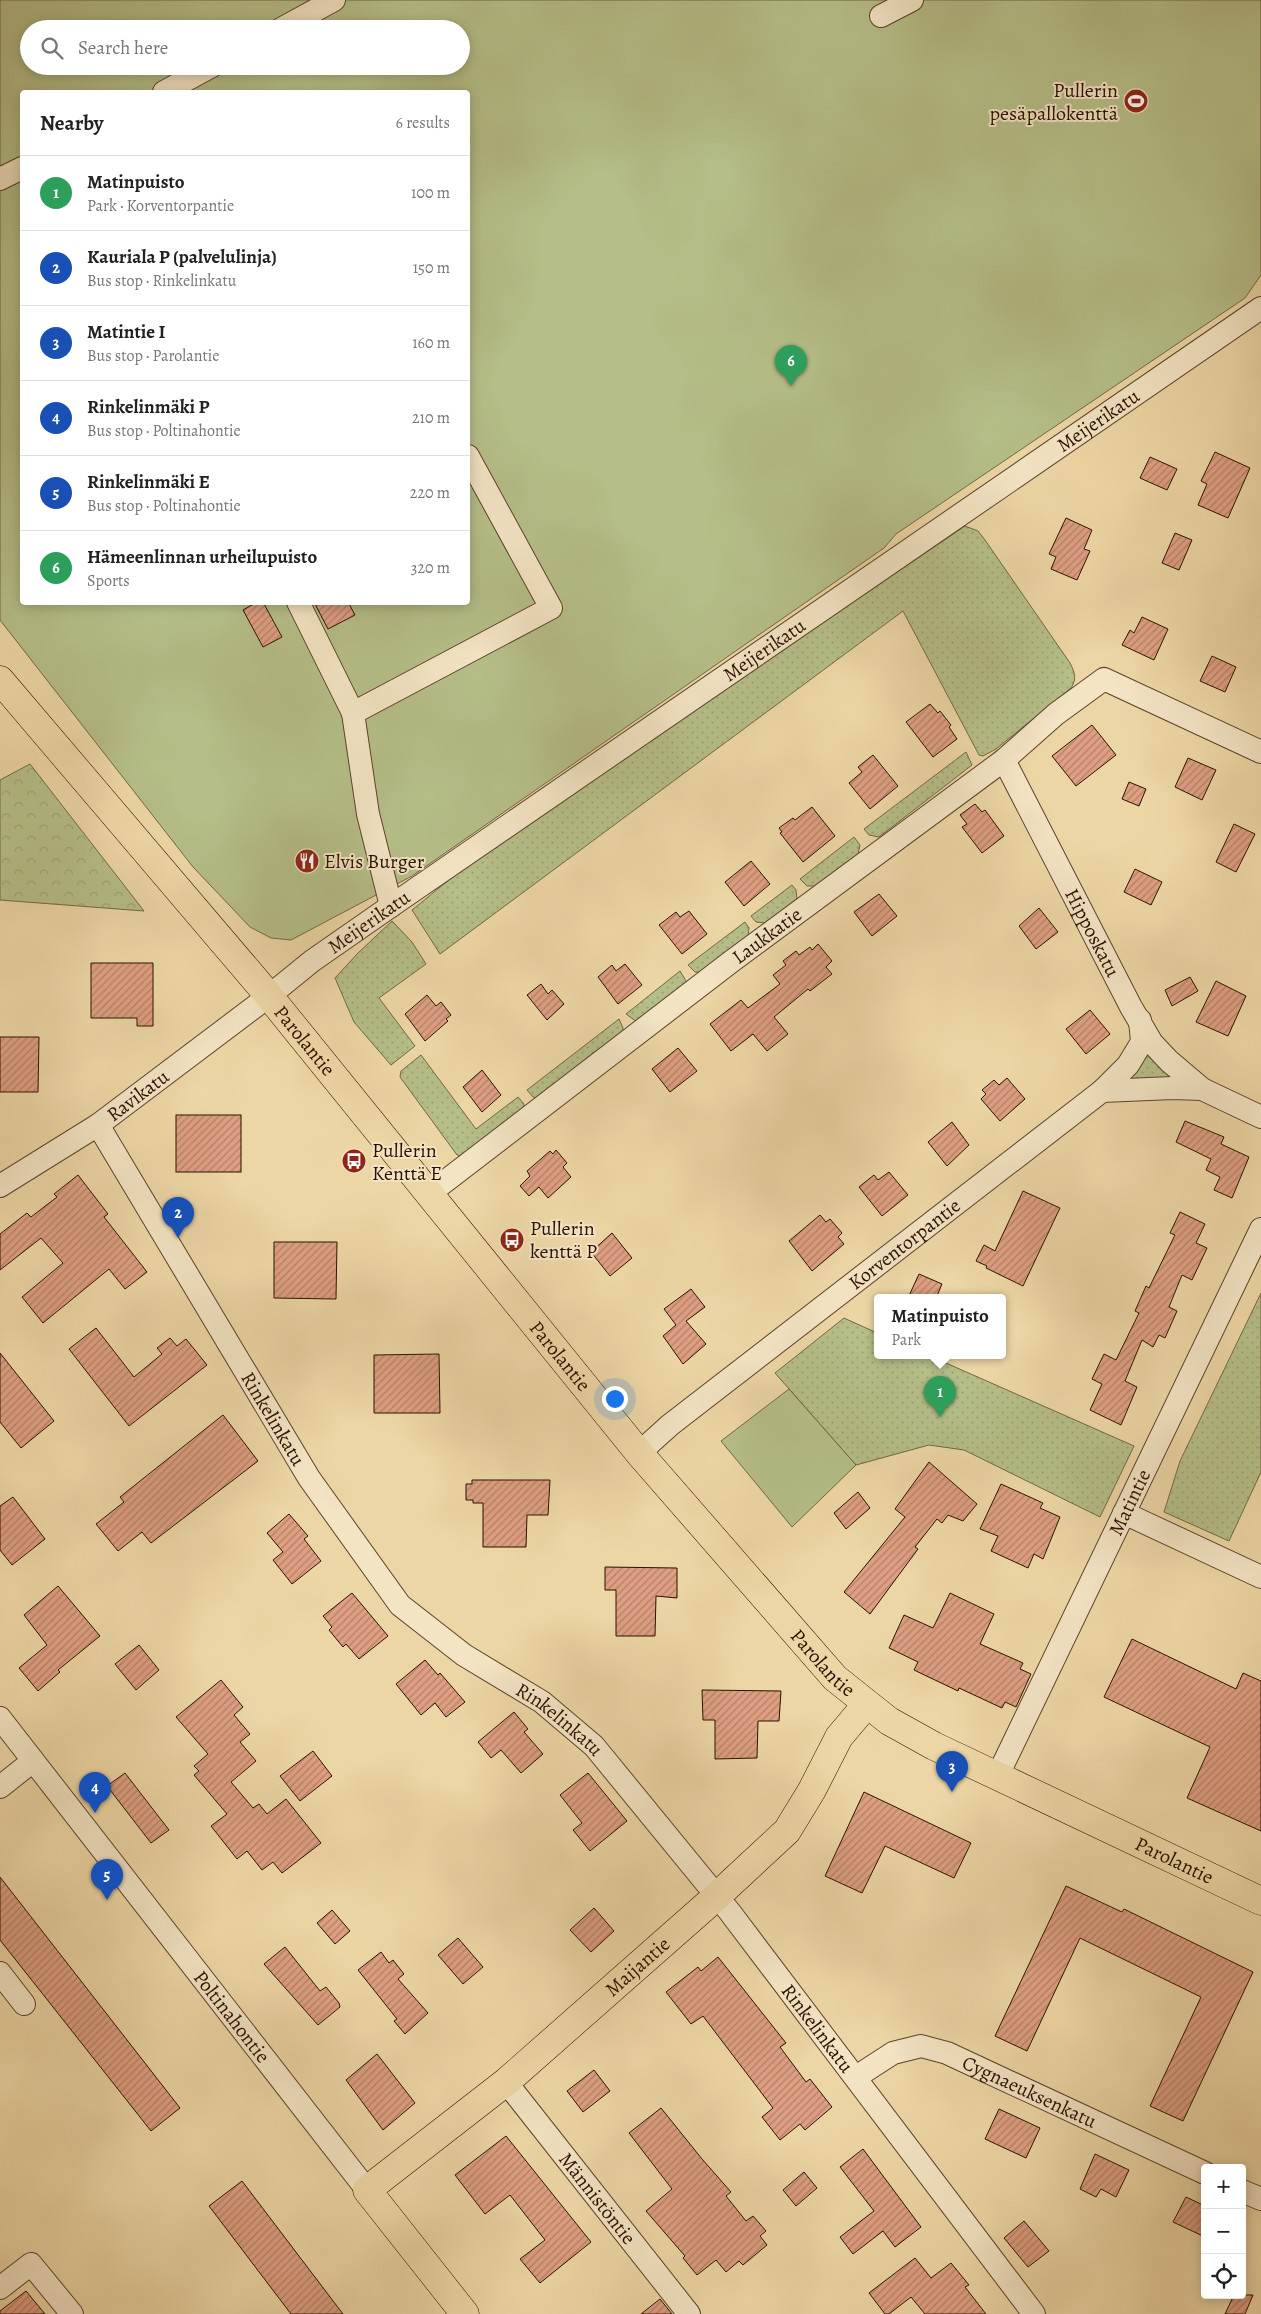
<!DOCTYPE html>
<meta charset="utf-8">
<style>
body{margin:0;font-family:Alegreya,serif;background:#f6f6f6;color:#222}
.controls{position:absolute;right:15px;bottom:15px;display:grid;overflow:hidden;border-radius:5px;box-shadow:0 2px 12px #0003}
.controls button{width:45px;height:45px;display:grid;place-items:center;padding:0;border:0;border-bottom:1px solid #e0e0e0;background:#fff;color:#222;font:25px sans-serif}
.you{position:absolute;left:614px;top:1398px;width:18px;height:18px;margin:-12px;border:4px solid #fff;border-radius:50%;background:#1a73e8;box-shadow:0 0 0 8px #1a73e833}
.badge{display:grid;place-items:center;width:32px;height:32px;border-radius:50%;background:#7c3aed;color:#fff;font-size:16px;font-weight:700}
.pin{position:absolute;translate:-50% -41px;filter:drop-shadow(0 1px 2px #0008)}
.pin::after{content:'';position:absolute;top:26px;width:18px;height:15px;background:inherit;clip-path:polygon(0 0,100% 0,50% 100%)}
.popup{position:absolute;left:874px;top:1294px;width:132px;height:65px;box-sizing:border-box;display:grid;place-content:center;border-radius:5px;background:#fff;filter:drop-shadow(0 1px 4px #0005);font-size:16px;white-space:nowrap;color:#767676}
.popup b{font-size:19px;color:#222}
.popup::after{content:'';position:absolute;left:50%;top:100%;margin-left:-10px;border:10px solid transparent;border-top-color:#fff}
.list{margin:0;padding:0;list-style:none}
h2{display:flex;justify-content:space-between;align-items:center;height:65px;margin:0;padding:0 20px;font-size:21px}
h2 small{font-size:16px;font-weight:400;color:#767676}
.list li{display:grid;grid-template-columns:32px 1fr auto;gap:15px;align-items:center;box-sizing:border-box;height:75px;padding:0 20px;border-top:1px solid #e0e0e0}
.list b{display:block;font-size:19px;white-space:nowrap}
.list p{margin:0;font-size:16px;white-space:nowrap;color:#767676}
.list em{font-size:16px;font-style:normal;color:#767676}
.icon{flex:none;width:28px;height:28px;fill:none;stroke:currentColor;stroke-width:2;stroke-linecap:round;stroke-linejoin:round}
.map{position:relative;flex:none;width:1261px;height:2314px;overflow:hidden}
.search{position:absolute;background:#fff;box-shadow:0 2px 12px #0003;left:20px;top:20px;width:450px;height:55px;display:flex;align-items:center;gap:12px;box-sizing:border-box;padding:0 18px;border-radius:28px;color:#767676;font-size:19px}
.panel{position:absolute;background:#fff;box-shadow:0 2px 12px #0003;left:20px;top:90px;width:450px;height:515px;border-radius:5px}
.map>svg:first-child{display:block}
</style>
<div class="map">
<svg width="1261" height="2314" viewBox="0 0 1261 2314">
<defs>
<pattern id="grass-dots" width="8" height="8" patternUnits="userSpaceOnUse" patternTransform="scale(1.25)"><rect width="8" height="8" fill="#b5be88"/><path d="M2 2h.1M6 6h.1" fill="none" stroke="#9ca274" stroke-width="1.8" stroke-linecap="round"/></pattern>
<pattern id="forest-crowns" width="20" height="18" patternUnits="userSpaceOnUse" patternTransform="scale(1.25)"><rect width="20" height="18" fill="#b5be88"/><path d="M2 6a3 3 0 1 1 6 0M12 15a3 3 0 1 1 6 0" fill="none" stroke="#9ca274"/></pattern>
<pattern id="building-hatch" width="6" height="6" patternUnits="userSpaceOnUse" patternTransform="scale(1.25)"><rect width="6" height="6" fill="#de9f82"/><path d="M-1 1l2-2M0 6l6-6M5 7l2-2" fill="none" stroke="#b48068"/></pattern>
</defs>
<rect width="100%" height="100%" fill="#edd6a5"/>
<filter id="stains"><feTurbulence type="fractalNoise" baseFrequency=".004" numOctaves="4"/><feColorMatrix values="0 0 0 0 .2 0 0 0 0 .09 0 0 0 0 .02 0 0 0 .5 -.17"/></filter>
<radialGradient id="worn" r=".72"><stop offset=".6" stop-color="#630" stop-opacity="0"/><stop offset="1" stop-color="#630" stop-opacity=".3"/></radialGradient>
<g fill="url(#grass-dots)" stroke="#706844">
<path d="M965,526L978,531L985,540L1070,663C1075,673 1077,679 1071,688L996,749L983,756L979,755L903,611L440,954L412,910L471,862Z"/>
<polygon points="966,752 972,765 879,837 869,835 864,829"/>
<polygon points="854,837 860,845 858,854 815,886 807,886 800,879"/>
<polygon points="792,885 796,890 797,899 765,923 756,922 751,916"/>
<polygon points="392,921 412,942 426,964 379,998 415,1046 391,1065 354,1022 335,978 358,953"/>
<polygon points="745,922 749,928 748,936 700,972 695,972 688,965"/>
<polygon points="680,971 686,981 684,987 637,1022 626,1014"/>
<polygon points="619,1019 623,1028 622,1036 542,1099 533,1097 527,1090"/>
<polygon points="421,1055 476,1129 518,1097 524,1104 523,1113 467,1157 457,1155 400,1077 401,1071"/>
<polygon points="1150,1055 1176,1080 1129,1080 1145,1056"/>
<polygon points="1261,1293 1261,1472 1229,1541 1164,1512 1180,1461"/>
<polygon points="844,1318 877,1333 878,1356 930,1356 1134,1446 1100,1517 964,1450 929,1445 856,1465 775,1373"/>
</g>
<polygon fill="url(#forest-crowns)" stroke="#706844" points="30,764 144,911 0,900 0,780"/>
<g fill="#b5be88" stroke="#706844" fill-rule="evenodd">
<path d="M0,0H1261V275L1245,298L896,534L884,548L412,876L291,940L271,938L250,927L193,867L0,620ZM29,29H461V66H29ZM22,92H468V602H22Z"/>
<polygon points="789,1389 856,1465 792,1527 721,1441"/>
</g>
<g fill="url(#building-hatch)" stroke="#2a1101">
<polygon points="1215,452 1250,468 1228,518 1198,505 1207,484 1201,481"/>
<polygon points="1150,457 1177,469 1167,490 1140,478"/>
<polygon points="1066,518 1092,530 1084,549 1090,551 1077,580 1051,569 1056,557 1049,554"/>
<polygon points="1175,533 1192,540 1179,570 1162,563"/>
<polygon points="257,602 263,602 282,637 263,647 243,610"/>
<polygon points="314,602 348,602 355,615 328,629"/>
<polygon points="1142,617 1168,629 1154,660 1122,645 1130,630 1134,633"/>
<polygon points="1212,656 1236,667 1225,692 1200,681"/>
<polygon points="930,704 938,713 940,711 951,725 949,727 957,739 933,757 906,722"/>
<polygon points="1092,725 1116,755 1076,786 1052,756"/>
<polygon points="873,755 898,786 870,809 849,783 862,772 858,767"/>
<polygon points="1188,758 1216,770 1202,800 1175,787"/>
<polygon points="1129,782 1146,789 1139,806 1122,799"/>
<polygon points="975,804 982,812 985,810 1004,836 982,853 962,827 967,824 960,815"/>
<polygon points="812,807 835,836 803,862 780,833 782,832 779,828 793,818 795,820"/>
<polygon points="1234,824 1255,834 1236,872 1216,862"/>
<polygon points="751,861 770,884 744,906 725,882"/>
<polygon points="1135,869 1162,882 1151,905 1124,892"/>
<polygon points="879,894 897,916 872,936 854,912"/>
<polygon points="1039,908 1058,932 1036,949 1019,926"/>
<polygon points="689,911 707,934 682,954 659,925 676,912 680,917"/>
<polygon points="818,944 832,961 826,967 832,974 810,991 808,989 774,1017 788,1034 767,1051 753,1034 731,1051 710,1024 741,1000 748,1008 780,984 773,975 786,965 783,961 796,951 799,955 810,947 812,950"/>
<polygon points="91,963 153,963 153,1026 137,1026 137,1018 91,1018"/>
<polygon points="625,964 642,985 618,1004 598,977 612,965 616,971"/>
<polygon points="1190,977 1198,991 1172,1006 1165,990"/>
<polygon points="1216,981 1246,996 1228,1036 1196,1022"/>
<polygon points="541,984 548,994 552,990 564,1004 547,1020 527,995"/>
<polygon points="427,995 436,1006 441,1002 451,1015 446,1019 448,1021 425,1041 405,1014"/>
<polygon points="1090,1010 1110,1034 1086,1054 1066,1029"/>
<polygon points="0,1037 39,1037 38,1092 0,1092"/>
<polygon points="678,1048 697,1071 670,1092 652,1069"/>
<polygon points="482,1070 501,1095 482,1112 463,1087"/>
<polygon points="1007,1078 1025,1099 1000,1121 981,1099 986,1094 982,1090 994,1080 999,1085"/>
<rect x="176" y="1115" width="65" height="57"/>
<polygon points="1185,1121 1224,1137 1221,1144 1249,1157 1232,1198 1214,1190 1220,1177 1206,1170 1211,1159 1176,1142"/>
<polygon points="952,1122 969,1145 947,1166 928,1142"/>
<polygon points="556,1150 567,1163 563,1167 571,1177 548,1198 539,1187 529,1196 520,1186 530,1176 527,1171 550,1151 553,1154"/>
<polygon points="889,1172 908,1195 882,1216 859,1187 874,1175 878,1180"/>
<polygon points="78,1175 108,1214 104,1217 147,1272 125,1289 109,1269 43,1323 22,1297 63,1263 41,1238 0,1270 0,1234 27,1213 31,1217 57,1197 54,1194"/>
<polygon points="1023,1191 1060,1208 1023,1286 986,1268 987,1266 976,1261 984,1245 995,1251"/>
<polygon points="1180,1212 1205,1224 1196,1243 1207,1248 1192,1280 1182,1275 1169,1307 1177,1311 1165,1338 1159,1335 1153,1347 1142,1340 1125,1381 1137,1387 1121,1425 1090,1410 1102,1384 1092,1379 1104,1354 1116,1360 1139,1313 1135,1311 1146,1286 1149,1288 1175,1235 1170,1233"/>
<polygon points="820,1215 826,1222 830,1219 842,1233 838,1237 844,1244 812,1271 789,1241"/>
<polygon points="612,1233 632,1258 610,1276 591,1252"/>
<polygon points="274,1242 337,1242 336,1299 274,1298"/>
<polygon points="919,1274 942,1284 936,1298 908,1298"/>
<polygon points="691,1289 705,1307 686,1321 706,1344 683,1364 663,1336 676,1325 664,1309"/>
<polygon points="96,1328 134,1377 162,1354 157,1348 170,1338 177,1346 186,1339 207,1365 129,1426 69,1349"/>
<polygon points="0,1353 54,1421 21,1448 0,1422"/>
<polygon points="439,1354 440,1413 374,1413 374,1355"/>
<polygon points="223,1415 258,1461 151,1543 142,1532 118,1551 96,1524 124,1502 120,1497"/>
<polygon points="929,1462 977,1504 963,1521 948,1515 942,1523 937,1519 915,1547 918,1549 870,1614 844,1592 905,1517 895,1509"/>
<polygon points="472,1480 550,1480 548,1515 527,1515 526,1547 483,1547 483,1503 473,1503 473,1500 466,1500 466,1484 472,1484"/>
<polygon points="1001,1484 1043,1503 1040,1508 1060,1517 1043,1559 1034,1554 1028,1568 991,1551 998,1536 980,1529"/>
<polygon points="858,1492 870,1508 846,1529 834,1513"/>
<polygon points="13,1497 45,1539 12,1565 0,1550 0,1506"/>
<polygon points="289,1514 308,1536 304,1539 321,1561 292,1584 273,1560 283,1552 267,1533"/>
<polygon points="605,1567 677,1568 677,1598 656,1596 655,1636 616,1636 616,1590 605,1590"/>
<polygon points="58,1586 100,1636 58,1670 60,1672 38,1691 19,1668 47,1645 24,1615"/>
<polygon points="352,1593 388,1636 359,1659 346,1644 343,1647 329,1630 332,1627 323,1616"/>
<polygon points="950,1593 994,1614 980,1644 1023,1663 1020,1669 1031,1674 1016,1707 1005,1702 1002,1708 959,1688 958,1691 914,1670 918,1662 889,1648 904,1615 933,1628"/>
<polygon points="1132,1639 1236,1689 1243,1673 1261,1681 1261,1831 1187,1798 1210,1747 1104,1697"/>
<polygon points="139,1645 159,1670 136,1690 115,1664"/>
<polygon points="425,1660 438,1675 440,1673 465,1702 446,1717 435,1703 421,1715 396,1684"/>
<polygon points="221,1680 243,1707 234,1715 250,1734 240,1742 256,1761 231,1782 253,1808 259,1804 267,1814 286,1799 321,1843 282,1873 273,1862 262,1870 247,1851 237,1859 211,1826 227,1814 194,1775 199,1771 194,1766 208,1754 176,1717"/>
<polygon points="702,1690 781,1691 779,1721 758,1721 757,1758 715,1759 715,1720 703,1720"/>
<polygon points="514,1712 528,1729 524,1732 543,1754 521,1773 501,1750 491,1758 478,1742"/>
<polygon points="313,1751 332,1776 300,1801 280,1776"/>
<polygon points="125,1773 169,1830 151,1843 107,1786"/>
<polygon points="588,1773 627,1821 590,1851 573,1830 582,1823 560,1795"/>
<polygon points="864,1792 971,1843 954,1878 885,1846 862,1893 825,1876"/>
<polygon points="0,1877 180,2108 151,2131 0,1940"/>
<polygon points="1066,1886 1122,1912 1124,1909 1253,1972 1183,2121 1150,2106 1201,1997 1080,1938 1027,2051 995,2036"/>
<polygon points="594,1908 614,1931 591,1952 570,1930"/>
<polygon points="332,1910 350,1931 335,1944 317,1923"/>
<polygon points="458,1938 483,1967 463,1984 438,1955"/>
<polygon points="285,1947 320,1991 326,1987 339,2003 340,2007 318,2025 264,1964"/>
<polygon points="381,1952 389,1963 393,1960 404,1974 398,1979 428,2013 405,2034 394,2021 397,2019 358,1970"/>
<polygon points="718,1957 786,2043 780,2047 806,2082 810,2079 832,2107 805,2130 800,2124 780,2140 762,2117 773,2108 703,2016 691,2024 666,1992 698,1967 701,1971"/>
<polygon points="377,2054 415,2103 383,2130 346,2080"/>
<polygon points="594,2070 610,2091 583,2112 567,2091"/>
<polygon points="661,2108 702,2159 731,2192 726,2196 746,2221 753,2216 766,2231 760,2236 767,2245 743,2265 739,2261 726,2272 716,2260 697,2275 683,2258 685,2256 646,2211 672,2189 629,2133"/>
<polygon points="999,2109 1040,2128 1026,2158 985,2139"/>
<polygon points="506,2136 591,2242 540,2283 520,2259 545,2240 510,2195 485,2214 455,2175"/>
<polygon points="863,2149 921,2227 895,2247 883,2231 853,2254 840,2237 874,2211 840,2167"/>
<polygon points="1095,2154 1129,2170 1116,2197 1101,2189 1096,2197 1080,2189"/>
<polygon points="804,2172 817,2188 796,2206 783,2190"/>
<polygon points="242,2181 343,2314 291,2314 209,2206"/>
<polygon points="1186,2197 1205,2206 1205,2237 1173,2222"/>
<polygon points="1024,2221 1049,2251 1028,2267 1004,2238"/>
<polygon points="915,2258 931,2278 951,2263 969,2285 965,2287 986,2314 925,2314 911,2297 889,2314 885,2314 869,2293"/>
<polygon points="26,2291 45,2314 0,2314 0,2311"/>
<polygon points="1234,2295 1253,2295 1245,2314 1225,2314"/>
<polygon points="660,2299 672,2314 641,2314"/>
</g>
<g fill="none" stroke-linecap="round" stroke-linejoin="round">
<defs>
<g id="minor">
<polyline points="881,16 912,0"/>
<polyline points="281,29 334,0"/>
<polyline points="164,92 212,66"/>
<polyline points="0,179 22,168"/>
<polyline points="298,602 353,713"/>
<path id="s1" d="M1004,760L1131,1007L1152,1043L1169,1061L1202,1089"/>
<polyline points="391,906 368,814 353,713 551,608 468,456"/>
<polyline points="1102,1091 1173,1088 1202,1089 1261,1117"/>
<path id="s2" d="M98,1125L309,1478L400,1605L464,1655L542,1702L594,1746L729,1911L1034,2314"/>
<path id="s3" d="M0,1186L98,1125L269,996L312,961L391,906L1261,308"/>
<path id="s4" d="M430,1193L732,961L1004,760L1056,714L1104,679L1261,752"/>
<path id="s5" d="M639,1453L670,1425L1102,1091L1128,1065L1142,1042L1140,1020"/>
<polyline points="1124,1513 1261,1577"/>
<path id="s6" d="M0,1718L367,2190"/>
<path id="s7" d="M997,1777L1261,1229"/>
<polyline points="0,1787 33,1761"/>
<polyline points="0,1973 24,2004"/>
<path id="s8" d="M856,2077L893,2053L921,2046L947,2053L1205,2173"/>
<path id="s9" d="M506,2082L689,2314"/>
<polyline points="1242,2191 1261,2199"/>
<polyline points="0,2288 31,2264 72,2314"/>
</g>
<g id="major">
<path id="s10" d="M0,680L269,996L639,1453L835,1678L889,1721L934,1746L1261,1901"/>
<path id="s11" d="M465,2314L367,2190L506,2082L717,1896L787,1831L812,1790L839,1737L866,1705"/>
</g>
</defs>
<use href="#minor" stroke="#5b422a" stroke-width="24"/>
<use href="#major" stroke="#2a1101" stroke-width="29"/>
<use href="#minor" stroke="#f3e4c4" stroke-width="22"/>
<use href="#major" stroke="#edd6a5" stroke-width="28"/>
</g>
<defs>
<symbol id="stadium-disc" viewBox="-11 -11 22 22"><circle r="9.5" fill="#8f2418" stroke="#f3e4c4"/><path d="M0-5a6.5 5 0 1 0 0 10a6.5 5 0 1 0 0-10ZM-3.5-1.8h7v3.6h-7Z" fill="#fff"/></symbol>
<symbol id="restaurant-disc" viewBox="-11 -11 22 22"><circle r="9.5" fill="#8f2418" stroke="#f3e4c4"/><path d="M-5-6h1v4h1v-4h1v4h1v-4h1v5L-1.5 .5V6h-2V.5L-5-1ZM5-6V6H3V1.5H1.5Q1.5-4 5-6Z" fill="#fff"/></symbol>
<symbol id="bus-disc" viewBox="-11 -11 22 22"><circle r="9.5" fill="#8f2418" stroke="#f3e4c4"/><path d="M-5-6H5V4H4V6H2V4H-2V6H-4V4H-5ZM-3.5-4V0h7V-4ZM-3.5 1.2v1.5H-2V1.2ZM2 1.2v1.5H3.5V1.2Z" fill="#fff"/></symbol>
</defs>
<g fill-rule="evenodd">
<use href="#stadium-disc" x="1122" y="87" width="28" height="28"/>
<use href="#restaurant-disc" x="293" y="847" width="28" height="28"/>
<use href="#bus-disc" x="340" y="1147" width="28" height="28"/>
<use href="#bus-disc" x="498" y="1226" width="28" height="28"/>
</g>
<g text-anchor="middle" stroke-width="4" stroke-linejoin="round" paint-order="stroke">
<g font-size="20" fill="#2a1101" stroke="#f3e4c4" text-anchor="start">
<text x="1118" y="97" text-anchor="end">Pullerin<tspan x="1118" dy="23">pesäpallokenttä</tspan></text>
<text x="324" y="868">Elvis Burger</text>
<text x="372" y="1157">Pullerin<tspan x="372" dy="23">Kenttä E</tspan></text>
<text x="530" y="1235">Pullerin<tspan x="530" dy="23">kenttä P</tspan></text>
</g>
<g font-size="20" fill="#2a1101" stroke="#f3e4c4">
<text dy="7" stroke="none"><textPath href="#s3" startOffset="1339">Meijerikatu</textPath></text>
<text dy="7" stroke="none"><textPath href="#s3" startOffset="934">Meijerikatu</textPath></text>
<text dy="7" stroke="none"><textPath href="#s3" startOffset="454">Meijerikatu</textPath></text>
<text dy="7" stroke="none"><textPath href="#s1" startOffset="194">Hipposkatu</textPath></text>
<text dy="7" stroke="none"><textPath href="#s4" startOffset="424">Laukkatie</textPath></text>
<text dy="7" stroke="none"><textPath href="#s10" startOffset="472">Parolantie</textPath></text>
<text dy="7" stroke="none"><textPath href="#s3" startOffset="165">Ravikatu</textPath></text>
<text dy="7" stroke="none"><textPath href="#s5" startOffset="338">Korventorpantie</textPath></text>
<text dy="7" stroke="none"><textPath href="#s10" startOffset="878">Parolantie</textPath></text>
<text dy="7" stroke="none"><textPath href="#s2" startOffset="342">Rinkelinkatu</textPath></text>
<text dy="7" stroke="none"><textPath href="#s7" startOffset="305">Matintie</textPath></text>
<text dy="7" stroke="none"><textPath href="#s10" startOffset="1282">Parolantie</textPath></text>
<text dy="7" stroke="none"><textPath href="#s2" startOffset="764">Rinkelinkatu</textPath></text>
<text dy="7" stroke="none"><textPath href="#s10" startOffset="1688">Parolantie</textPath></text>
<text dy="7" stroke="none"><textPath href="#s11" startOffset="509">Maijantie</textPath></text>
<text dy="7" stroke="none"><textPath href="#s6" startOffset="378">Poltinahontie</textPath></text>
<text dy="7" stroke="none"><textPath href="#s2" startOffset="1168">Rinkelinkatu</textPath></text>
<text dy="7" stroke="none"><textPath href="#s8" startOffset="191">Cygnaeuksenkatu</textPath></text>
<text dy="7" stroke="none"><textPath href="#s9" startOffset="148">Männistöntie</textPath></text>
</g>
</g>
<rect width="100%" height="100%" filter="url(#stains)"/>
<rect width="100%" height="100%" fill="url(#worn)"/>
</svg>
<div class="controls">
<button>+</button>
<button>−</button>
<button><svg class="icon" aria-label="locate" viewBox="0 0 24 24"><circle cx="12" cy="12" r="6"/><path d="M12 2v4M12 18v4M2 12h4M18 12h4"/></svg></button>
</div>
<div class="you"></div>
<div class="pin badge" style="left:940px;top:1417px;background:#2e9e5b">1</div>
<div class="popup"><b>Matinpuisto</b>Park</div>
<div class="pin badge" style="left:178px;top:1238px;background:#1a4fb4">2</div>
<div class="pin badge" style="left:952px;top:1792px;background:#1a4fb4">3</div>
<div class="pin badge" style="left:95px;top:1813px;background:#1a4fb4">4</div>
<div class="pin badge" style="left:107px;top:1900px;background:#1a4fb4">5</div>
<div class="pin badge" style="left:791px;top:386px;background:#2e9e5b">6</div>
<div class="search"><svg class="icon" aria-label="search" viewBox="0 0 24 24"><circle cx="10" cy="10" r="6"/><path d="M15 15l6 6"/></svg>Search here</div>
<section class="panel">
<h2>Nearby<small>6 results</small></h2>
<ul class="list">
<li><span class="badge" style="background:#2e9e5b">1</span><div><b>Matinpuisto</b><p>Park · Korventorpantie</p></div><em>100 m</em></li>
<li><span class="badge" style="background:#1a4fb4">2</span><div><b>Kauriala P (palvelulinja)</b><p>Bus stop · Rinkelinkatu</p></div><em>150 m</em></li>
<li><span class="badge" style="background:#1a4fb4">3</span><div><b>Matintie I</b><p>Bus stop · Parolantie</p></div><em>160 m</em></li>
<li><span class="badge" style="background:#1a4fb4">4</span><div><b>Rinkelinmäki P</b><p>Bus stop · Poltinahontie</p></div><em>210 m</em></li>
<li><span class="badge" style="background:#1a4fb4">5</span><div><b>Rinkelinmäki E</b><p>Bus stop · Poltinahontie</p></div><em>220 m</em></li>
<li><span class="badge" style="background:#2e9e5b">6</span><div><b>Hämeenlinnan urheilupuisto</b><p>Sports</p></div><em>320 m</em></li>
</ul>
</section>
</div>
